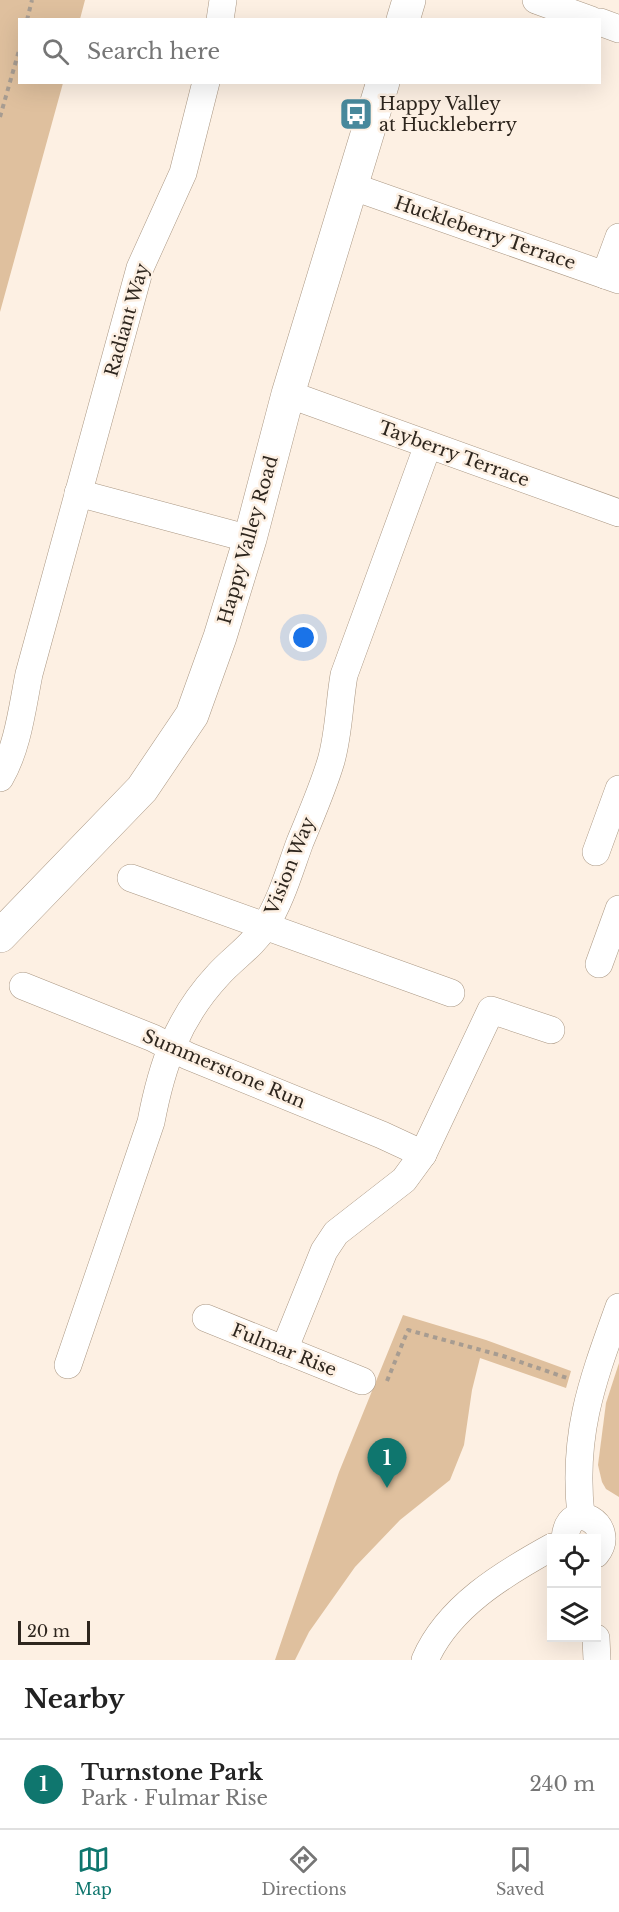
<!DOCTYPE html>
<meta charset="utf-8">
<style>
body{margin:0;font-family:"Libre Baskerville",serif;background:#f6f6f6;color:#222}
.controls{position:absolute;right:18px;bottom:18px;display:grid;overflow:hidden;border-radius:0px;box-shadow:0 6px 24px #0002}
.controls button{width:54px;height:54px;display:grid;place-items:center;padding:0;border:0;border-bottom:2px solid #e0e0e0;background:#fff;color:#222;font:30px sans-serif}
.scale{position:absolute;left:18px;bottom:15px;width:72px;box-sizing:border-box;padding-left:6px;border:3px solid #2e261e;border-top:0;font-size:16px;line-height:21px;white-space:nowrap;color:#2e261e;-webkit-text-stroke:4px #fdf0e3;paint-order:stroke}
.you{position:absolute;left:304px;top:638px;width:21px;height:21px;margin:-15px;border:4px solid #fff;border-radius:50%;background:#1a73e8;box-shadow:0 0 0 9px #1a73e833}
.badge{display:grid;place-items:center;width:39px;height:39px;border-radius:50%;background:#0f766e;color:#fff;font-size:20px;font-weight:700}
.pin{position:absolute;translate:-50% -50px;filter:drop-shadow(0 2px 3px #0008)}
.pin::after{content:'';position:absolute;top:32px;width:21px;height:18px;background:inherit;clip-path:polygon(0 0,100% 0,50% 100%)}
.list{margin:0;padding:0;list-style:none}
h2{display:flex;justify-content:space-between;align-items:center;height:78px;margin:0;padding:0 24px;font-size:26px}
h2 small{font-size:20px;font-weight:400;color:#767676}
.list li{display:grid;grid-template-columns:39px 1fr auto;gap:18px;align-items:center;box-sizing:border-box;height:90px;padding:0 24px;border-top:2px solid #e0e0e0}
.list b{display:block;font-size:22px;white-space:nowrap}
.list p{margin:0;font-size:20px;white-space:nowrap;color:#767676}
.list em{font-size:20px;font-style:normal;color:#767676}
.icon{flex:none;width:33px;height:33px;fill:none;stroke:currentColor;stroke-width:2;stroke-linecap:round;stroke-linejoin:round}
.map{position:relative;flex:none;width:619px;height:1660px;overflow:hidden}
.search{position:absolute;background:#fff;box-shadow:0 6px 24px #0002;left:18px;right:18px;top:18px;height:66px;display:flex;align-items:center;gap:15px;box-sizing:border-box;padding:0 21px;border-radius:0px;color:#767676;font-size:22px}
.sheet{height:168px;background:#fff}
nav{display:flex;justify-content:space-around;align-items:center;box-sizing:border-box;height:84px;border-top:2px solid #e0e0e0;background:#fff;font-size:16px;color:#767676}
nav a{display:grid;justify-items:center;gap:3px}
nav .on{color:#0f766e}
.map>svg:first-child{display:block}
</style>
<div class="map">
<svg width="619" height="1660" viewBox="0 0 619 1660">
<rect width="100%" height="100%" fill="#fdf0e3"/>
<g fill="#dfc09e">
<polygon points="0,0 85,0 80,19 20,20 20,82 63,83 0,312"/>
<polygon points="403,1315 486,1340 571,1371 566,1388 480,1358 472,1390 464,1445 450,1480 400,1520 355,1567 309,1632 295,1660 275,1660 339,1472"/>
<polygon points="619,1363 619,1497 606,1489 602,1482 598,1465 606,1403"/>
</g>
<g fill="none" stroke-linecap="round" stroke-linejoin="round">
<defs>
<g id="minor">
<polyline points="536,0 591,20"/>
<polyline points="220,20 223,0"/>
<polyline points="600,22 619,29"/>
<polyline points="351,186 619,280"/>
<polyline points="605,275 619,237"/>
<polyline points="288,394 619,513"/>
<polyline points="78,493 250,539"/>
<path d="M0,778C18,747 22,709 29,674L140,268L183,173L206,82"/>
<polyline points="596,852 619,789"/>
<polyline points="131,878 451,993"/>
<polyline points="599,964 619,909"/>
<polyline points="23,986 153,1038 188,1056 382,1135 423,1154"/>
<polyline points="206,1318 362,1381"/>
<polyline points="284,1350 324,1251 336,1233 404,1180 423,1154 491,1010 551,1030"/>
<path d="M68,1365L151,1122C162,1064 178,1018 218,975C233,958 253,946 265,926C281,901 290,869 300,842C311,815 323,788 331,761C339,733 339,704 344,675L428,445"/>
<path d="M581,1516C572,1434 592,1382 619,1307"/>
<path d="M565,1538C569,1495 619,1526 596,1554"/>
<polyline points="596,1638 597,1660"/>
<path d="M425,1660C448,1607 503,1574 552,1547"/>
</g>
<g id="secondary">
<polyline points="403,20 409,0"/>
<polyline points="0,936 142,789 192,715 220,637 250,539 288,394 383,82"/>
</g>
</defs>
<use href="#minor" stroke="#aa9783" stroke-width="28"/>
<use href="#secondary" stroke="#aa9783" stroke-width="34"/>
<g stroke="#a79c91" stroke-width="4" stroke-dasharray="4.5 4.5" stroke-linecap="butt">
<polyline points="27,20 32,0"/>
<polyline points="0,117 20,47"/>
<polyline points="387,1381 408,1330 503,1356 567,1378"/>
</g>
<use href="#minor" stroke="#fff" stroke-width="27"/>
<use href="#secondary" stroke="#fff" stroke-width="33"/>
</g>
<defs>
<symbol id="bus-square" viewBox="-11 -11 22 22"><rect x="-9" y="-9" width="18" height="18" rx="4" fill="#48899c" stroke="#fdf0e3"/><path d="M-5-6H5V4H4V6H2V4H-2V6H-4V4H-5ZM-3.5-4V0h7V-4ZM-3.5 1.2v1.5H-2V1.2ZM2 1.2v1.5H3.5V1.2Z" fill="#fff"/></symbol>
</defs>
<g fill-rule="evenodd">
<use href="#bus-square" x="337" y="95" width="38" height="38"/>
</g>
<g text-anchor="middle" stroke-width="5" stroke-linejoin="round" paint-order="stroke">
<g font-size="18" fill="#2e261e" stroke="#fdf0e3" text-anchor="start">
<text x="379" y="110">Happy Valley<tspan x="379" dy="21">at Huckleberry</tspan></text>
</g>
<g font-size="18" fill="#2e261e" stroke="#fdf0e3">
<text transform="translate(485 233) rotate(19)" y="6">Huckleberry Terrace</text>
<text transform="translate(127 320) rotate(-74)" y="6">Radiant Way</text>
<text transform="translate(454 454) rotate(20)" y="6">Tayberry Terrace</text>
<text transform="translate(248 540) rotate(-74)" y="6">Happy Valley Road</text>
<text transform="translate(290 866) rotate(-68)" y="6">Vision Way</text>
<text transform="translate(224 1069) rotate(23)" y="6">Summerstone Run</text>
<text transform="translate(284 1350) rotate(22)" y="6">Fulmar Rise</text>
</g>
</g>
</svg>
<div class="controls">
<button><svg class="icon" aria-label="locate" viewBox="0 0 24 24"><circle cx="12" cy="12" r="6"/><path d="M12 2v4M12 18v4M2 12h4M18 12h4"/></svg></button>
<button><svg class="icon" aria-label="layers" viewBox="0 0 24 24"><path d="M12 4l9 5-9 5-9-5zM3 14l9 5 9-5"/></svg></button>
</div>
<div class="scale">20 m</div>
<div class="you"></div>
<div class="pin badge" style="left:387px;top:1488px">1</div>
<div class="search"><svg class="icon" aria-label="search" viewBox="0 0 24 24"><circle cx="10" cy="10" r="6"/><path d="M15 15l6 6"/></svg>Search here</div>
</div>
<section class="sheet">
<h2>Nearby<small></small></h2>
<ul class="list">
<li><span class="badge">1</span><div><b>Turnstone Park</b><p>Park · Fulmar Rise</p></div><em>240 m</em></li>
</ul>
</section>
<nav>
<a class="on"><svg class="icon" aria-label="map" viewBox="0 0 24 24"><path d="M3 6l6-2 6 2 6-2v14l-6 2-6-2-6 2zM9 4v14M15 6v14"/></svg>Map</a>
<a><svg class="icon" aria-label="directions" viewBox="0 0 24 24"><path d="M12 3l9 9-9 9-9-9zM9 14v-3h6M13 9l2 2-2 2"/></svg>Directions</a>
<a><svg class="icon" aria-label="saved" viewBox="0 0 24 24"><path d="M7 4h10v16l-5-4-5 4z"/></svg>Saved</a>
</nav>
